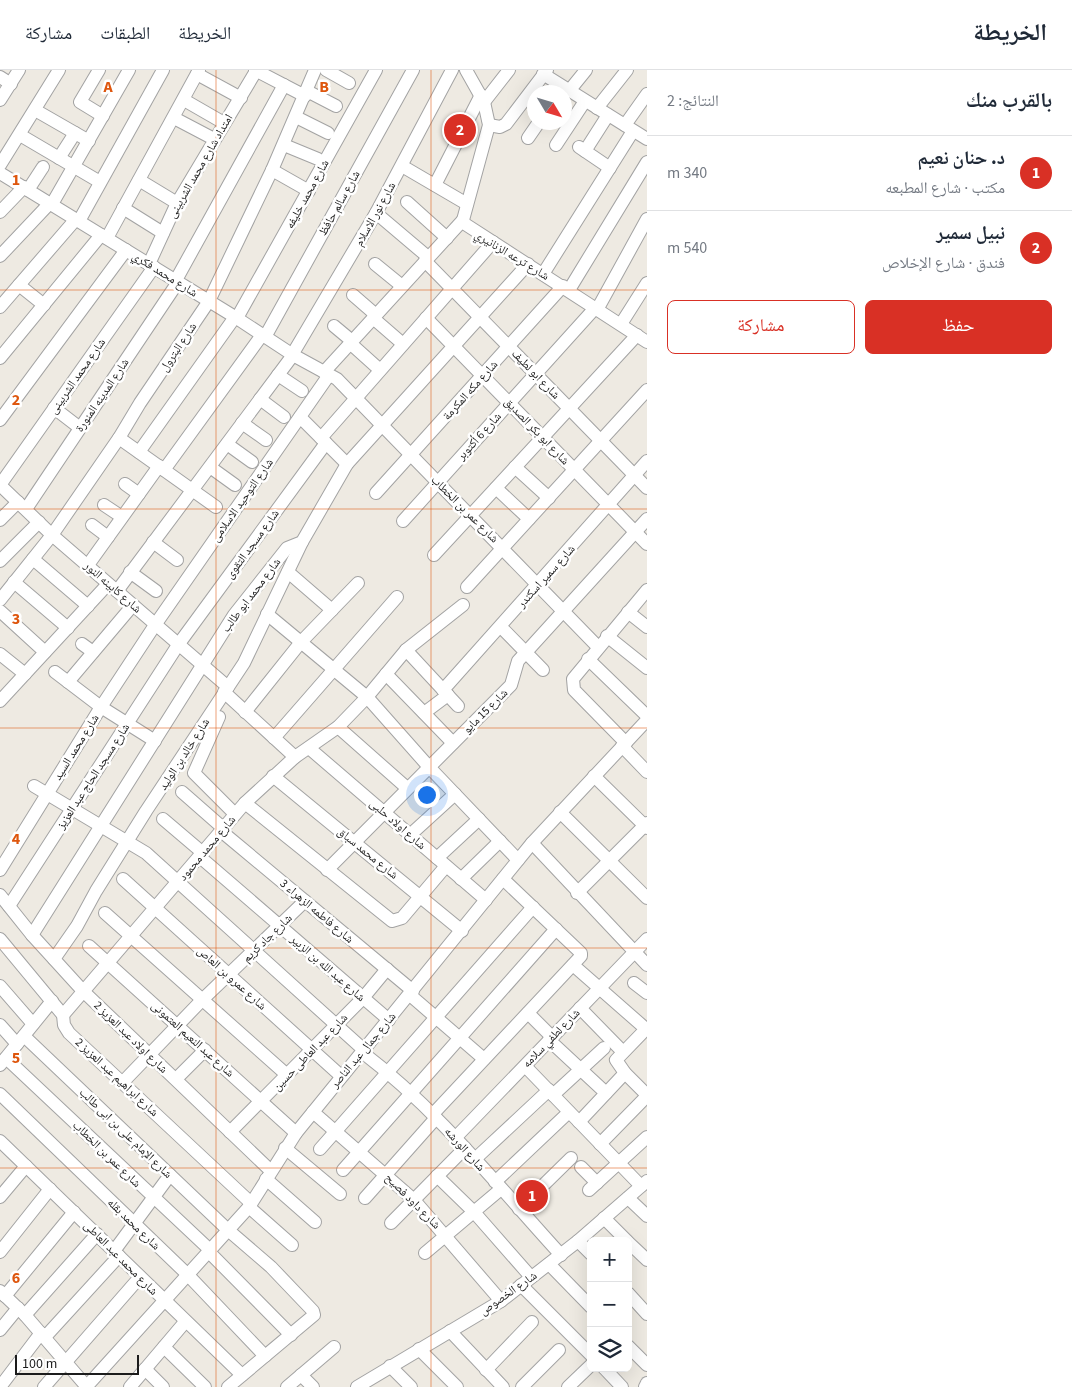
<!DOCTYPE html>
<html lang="ar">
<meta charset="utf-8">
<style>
body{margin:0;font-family:"Source Sans 3","Noto Naskh Arabic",sans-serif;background:#f2f2f3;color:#1f2937;direction:rtl}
.controls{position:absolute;right:15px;bottom:15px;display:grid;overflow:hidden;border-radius:8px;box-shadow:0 5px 20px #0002}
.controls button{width:45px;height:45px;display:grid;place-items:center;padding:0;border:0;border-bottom:1px solid #e0e1e3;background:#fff;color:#1f2937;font:25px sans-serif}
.compass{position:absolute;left:527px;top:15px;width:45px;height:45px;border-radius:50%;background:#fff;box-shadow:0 5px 20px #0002;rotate:128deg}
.scale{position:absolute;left:15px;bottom:12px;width:124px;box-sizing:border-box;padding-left:5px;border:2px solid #1c1c1c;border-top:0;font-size:14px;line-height:18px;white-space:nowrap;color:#1c1c1c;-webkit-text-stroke:4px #fff;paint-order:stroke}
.you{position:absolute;left:426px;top:724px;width:18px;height:18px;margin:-12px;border:4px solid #fff;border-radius:50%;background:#1a73e8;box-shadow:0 0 0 8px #1a73e833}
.badge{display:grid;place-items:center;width:32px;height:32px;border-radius:50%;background:#d93025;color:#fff;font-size:16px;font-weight:700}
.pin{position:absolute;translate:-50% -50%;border:2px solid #fff;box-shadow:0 1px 5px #0006}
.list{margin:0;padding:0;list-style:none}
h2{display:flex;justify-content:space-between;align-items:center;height:65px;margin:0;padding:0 20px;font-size:21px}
h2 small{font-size:16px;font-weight:400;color:#747a83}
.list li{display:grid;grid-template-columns:32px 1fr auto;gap:15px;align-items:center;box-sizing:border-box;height:75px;padding:0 20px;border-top:1px solid #e0e1e3}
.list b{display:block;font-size:19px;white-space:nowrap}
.list p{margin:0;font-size:16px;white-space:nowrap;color:#747a83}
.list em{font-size:16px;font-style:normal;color:#747a83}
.actions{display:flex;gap:10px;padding:15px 20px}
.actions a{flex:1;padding:11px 0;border:1px solid #d93025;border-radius:8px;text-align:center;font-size:18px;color:#d93025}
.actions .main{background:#d93025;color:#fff}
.icon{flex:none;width:28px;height:28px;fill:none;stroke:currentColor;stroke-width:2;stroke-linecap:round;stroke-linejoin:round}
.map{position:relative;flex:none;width:647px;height:1317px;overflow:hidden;direction:ltr}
header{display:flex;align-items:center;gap:30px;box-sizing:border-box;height:70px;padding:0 25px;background:#fff;border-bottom:1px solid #e0e1e3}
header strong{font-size:24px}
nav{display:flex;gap:28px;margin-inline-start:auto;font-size:18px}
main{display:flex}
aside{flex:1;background:#fff}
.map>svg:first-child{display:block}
</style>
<header>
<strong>الخريطة</strong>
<nav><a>الخريطة</a><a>الطبقات</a><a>مشاركة</a></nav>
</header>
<main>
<aside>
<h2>بالقرب منك<small>النتائج: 2</small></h2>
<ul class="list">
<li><span class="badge">1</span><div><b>د. حنان نعيم</b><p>مكتب · شارع المطبعه</p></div><em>340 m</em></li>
<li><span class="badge">2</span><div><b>نبيل سمير</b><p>فندق · شارع الإخلاص</p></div><em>540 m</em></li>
</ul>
<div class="actions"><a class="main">حفظ</a><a>مشاركة</a></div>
</aside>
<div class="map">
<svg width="647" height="1317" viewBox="0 0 647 1317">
<rect width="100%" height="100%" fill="#eeeae2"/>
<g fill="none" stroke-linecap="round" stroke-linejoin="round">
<defs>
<g id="minor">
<polyline points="99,0 80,32 103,46"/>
<polyline points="255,0 305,26"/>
<polyline points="326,0 349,13"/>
<polyline points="466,0 484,32 489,55 463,150 465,154 647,272"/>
<polyline points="197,4 241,28"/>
<polyline points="543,4 647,69"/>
<polyline points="0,7 11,14"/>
<polyline points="307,21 336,36"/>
<polyline points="569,21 586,0"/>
<polyline points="0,30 19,0"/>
<polyline points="184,30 224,53"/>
<polyline points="484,32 509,0"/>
<polyline points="597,38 627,0"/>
<polyline points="35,40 89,71"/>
<polyline points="296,47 328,63"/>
<polyline points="174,48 214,69"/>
<polyline points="489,55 500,57 506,54 547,0"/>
<polyline points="625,55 647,24"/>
<polyline points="20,65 100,112"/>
<polyline points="528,68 539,52"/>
<polyline points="284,75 318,89"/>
<polyline points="556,75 585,31"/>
<polyline points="579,77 610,98"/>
<polyline points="585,81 608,45"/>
<polyline points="59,88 75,63"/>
<polyline points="0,95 59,0"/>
<polyline points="402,96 467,134"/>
<polyline points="272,100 309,121"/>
<polyline points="0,103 235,247 293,285 337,309 598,577"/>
<polyline points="139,110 177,133"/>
<polyline points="435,115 481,25"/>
<polyline points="28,120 43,97"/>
<polyline points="407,132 447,168"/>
<polyline points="52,134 129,0"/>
<polyline points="123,138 163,163"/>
<polyline points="0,142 24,117"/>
<polyline points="376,143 428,187"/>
<polyline points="79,151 163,0"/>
<polyline points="107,168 199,0"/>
<polyline points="0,186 50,133"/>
<polyline points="425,191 647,418"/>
<polyline points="149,194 177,133 256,1"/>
<polyline points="375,194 402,216"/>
<polyline points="543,204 633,61"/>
<polyline points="176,210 284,15"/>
<polyline points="19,215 44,235"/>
<polyline points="569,220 647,92"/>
<polyline points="353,225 376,245"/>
<polyline points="0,237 76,149"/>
<polyline points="598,238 647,149"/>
<polyline points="237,248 376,0"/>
<polyline points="373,248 403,274"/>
<polyline points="426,248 647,474"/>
<polyline points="621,254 647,213"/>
<polyline points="334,256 352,271"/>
<polyline points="265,267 413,0"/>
<polyline points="350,273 380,300"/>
<polyline points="292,285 376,143 452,0"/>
<polyline points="0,288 101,165"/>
<polyline points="324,302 463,150"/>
<polyline points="278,305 302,321"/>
<polyline points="260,329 284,347"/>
<polyline points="54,338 80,358"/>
<polyline points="300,347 347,394"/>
<polyline points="0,350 126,180"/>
<polyline points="242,353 266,370"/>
<polyline points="119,368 216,437"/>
<polyline points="321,368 493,172"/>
<polyline points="227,374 252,392"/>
<polyline points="139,382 235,247"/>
<polyline points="210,397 235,415"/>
<polyline points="515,397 549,428"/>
<polyline points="164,400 262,265"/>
<polyline points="125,414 139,424"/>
<polyline points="0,415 52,465 228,617"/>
<polyline points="0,415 154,197"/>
<polyline points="496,418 529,449"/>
<polyline points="376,423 563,216"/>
<polyline points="104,435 122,447"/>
<polyline points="26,439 178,212"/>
<polyline points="0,450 18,432"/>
<polyline points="403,451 596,237"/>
<polyline points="92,455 108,467"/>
<polyline points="153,472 177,490"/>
<polyline points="434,485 637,265"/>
<polyline points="33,489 88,536"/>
<polyline points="0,491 39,452"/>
<polyline points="88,495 159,396"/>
<polyline points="130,502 156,521"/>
<polyline points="288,502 332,540"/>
<polyline points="14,512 68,558"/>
<polyline points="467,517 647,320"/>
<polyline points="117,521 293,285"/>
<polyline points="0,530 52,465 119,368 140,333 209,231 272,100 315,0"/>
<polyline points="0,541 45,582"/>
<polyline points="628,542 647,557"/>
<polyline points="267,544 367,627 429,697 518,790"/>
<polyline points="501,557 543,600"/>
<polyline points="607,566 647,598"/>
<polyline points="82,574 93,582"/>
<polyline points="406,580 458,636"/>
<polyline points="0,584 25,604"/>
<polyline points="588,589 647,646"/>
<polyline points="55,602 101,637 155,671"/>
<polyline points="386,604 453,673"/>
<polyline points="68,612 133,535"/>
<polyline points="443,620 647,391"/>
<polyline points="224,622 295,687"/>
<polyline points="0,631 108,514"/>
<polyline points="245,642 301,572 358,513"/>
<polyline points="424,643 448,625"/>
<polyline points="219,647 194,703 235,744"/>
<polyline points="338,657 407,718"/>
<polyline points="274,668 397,527"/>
<polyline points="626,673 574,620 573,609 647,520"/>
<polyline points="622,676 647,702"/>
<polyline points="309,678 486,830"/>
<polyline points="273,706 462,861"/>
<polyline points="594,706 647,758"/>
<polyline points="34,716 146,783 364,980"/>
<polyline points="182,722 223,758"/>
<polyline points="245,733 392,851 402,848 446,796"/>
<polyline points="560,742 647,828"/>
<polyline points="163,749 203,783"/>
<polyline points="221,761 413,921"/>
<polyline points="410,765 455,724"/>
<polyline points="532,773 647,895"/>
<polyline points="200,787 389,950"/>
<polyline points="437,788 479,749"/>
<polyline points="0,800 101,637 155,555 329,305"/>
<polyline points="327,800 511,615 518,591 647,449"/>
<polyline points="123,809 341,1006"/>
<polyline points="461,809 500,771"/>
<polyline points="577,823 647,753"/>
<polyline points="0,825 32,865 83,921 271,1101"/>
<polyline points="9,836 178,575 326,373"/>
<polyline points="105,843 287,1005"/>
<polyline points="32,865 234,545 287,478 302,472 347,394 528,194"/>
<polyline points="0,869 63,945 64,955 69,963 251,1133"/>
<polyline points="89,876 296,1063"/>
<polyline points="54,889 77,856 96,821 146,741 244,593 302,472"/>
<polyline points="573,895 646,959"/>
<polyline points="634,913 647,923"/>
<polyline points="0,916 33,954"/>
<polyline points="410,925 484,989"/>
<polyline points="580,938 623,982"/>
<polyline points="528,943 552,967"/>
<polyline points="63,945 245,733 295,687 338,657 367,627 406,580 463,535"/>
<polyline points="0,955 17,974"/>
<polyline points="647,958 616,990 625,1003 647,1025"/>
<polyline points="24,966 228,1160 271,1197 313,1241 314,1245 228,1317"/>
<polyline points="549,970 606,1023"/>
<path d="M362,982C438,1040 497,1115 561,1185"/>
<polyline points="6,988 209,1179"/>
<polyline points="0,995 52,931"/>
<polyline points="525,996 641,1116"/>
<polyline points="176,1009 205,980"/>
<polyline points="123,1012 202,930 305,831"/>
<polyline points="0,1024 187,1204 265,1286"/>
<polyline points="553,1025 604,978"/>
<polyline points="313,1042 414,1130 501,1231"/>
<polyline points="433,1044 581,886 581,883 503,809"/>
<polyline points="579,1052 625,1003"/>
<polyline points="230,1062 363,928 387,899"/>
<polyline points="455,1068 647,869"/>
<polyline points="0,1071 242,1305"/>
<polyline points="600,1074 647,1026"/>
<polyline points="285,1078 340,1124"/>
<polyline points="320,1079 533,837"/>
<polyline points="475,1089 549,1020"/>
<polyline points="581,1097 597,1113"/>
<polyline points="343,1100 556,859"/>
<polyline points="437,1106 474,1142 531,1207"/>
<polyline points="266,1109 315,1152"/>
<polyline points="495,1112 569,1042"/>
<polyline points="589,1120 647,1067"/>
<polyline points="0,1127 26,1096"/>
<polyline points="365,1128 436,1048"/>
<polyline points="628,1128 647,1146"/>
<polyline points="249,1137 292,1175"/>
<polyline points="519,1139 571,1088"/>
<polyline points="604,1148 627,1171"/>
<polyline points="391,1153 465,1078"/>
<polyline points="578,1171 591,1184"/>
<polyline points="628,1172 647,1190"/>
<polyline points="114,1181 170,1105"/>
<polyline points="208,1181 291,1265"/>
<polyline points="0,1182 50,1119"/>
<polyline points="425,1183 501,1119"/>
<polyline points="549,1194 591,1237"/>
<polyline points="521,1215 591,1285"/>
<polyline points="0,1221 25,1245 87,1317"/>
<polyline points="628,1223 647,1244"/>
<polyline points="5,1226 74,1142"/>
<polyline points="25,1245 97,1164"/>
<polyline points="0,1260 18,1238"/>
<polyline points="450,1261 503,1317"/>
<polyline points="45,1267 119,1186"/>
<polyline points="628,1276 647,1295"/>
<polyline points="164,1277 205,1317"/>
<polyline points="419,1279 457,1317"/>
<polyline points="390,1296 411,1317"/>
<polyline points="604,1298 622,1317"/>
<polyline points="145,1299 163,1317"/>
<polyline points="486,1300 532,1252"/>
<polyline points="301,1305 313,1317"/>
<polyline points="87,1316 249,1137 296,1063 532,773 647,650"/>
<polyline points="0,1317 41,1263"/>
<polyline points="44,1317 140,1207"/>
<polyline points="130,1317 185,1252"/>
<polyline points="287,1317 334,1277"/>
<polyline points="357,1317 501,1231 578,1171 647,1111"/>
<polyline points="522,1317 559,1280"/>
<polyline points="568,1317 591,1295"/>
<polyline points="645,1317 647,1313"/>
</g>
</defs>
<use href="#minor" stroke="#a3a3a3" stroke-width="14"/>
<use href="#minor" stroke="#fff" stroke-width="12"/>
</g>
<path fill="none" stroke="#de560d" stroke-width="1" stroke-opacity="0.55" d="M216,0V1317M431,0V1317M0,220H647M0,439H647M0,658H647M0,878H647M0,1098H647"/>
<g text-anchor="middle" stroke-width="5" stroke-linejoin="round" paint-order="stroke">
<g font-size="12" fill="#1c1c1c" stroke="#fff">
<text transform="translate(200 96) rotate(-60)" y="4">امتداد شارع محمد الشربينى</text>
<text transform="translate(307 124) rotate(-61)" y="4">شارع محمد خليفه</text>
<text transform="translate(339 133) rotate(-61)" y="4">شارع سالم حافظ</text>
<text transform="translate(375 144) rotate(-61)" y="4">شارع نور الاسلام</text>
<text transform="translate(512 185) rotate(31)" y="4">شارع ترعه الزنانيري</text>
<text transform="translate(165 204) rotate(32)" y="4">شارع محمد فكري</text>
<text transform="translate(178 277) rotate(-56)" y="4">شارع البترول</text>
<text transform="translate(536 304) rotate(46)" y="4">شارع ابو لطيف</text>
<text transform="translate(77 306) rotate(-55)" y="4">شارع محمد الشربينى</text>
<text transform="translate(470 320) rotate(-48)" y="4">شارع مكه المكرمة</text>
<text transform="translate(102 325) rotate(-56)" y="4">شارع المدينه المنورة</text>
<text transform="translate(537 361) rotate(46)" y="4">شارع ابو بكر الصديق</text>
<text transform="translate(479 366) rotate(-48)" y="4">شارع 6 أكتوبر</text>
<text transform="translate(242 430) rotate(-55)" y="4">شارع التوحيد الاسلامى</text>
<text transform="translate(465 439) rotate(45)" y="4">شارع عمر بن الخطاب</text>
<text transform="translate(252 474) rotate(-54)" y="4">شارع مسجد التقوى</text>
<text transform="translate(546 506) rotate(-48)" y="4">شارع سمير اسكندر</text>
<text transform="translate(113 517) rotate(41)" y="4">شارع كابينه النور</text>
<text transform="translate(251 525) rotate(-53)" y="4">شارع محمد ابو طالب</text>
<text transform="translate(485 641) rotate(-45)" y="4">شارع 15 مايو</text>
<text transform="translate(76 677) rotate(-58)" y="4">شارع محمد السيد</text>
<text transform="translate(184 684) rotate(-57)" y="4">شارع خالد بن الوليد</text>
<text transform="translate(93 706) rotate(-57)" y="4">شارع مسجد الحاج عبد العزيز</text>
<text transform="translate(398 754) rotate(41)" y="4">شارع اولاد حلبى</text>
<text transform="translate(207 778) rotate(-50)" y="4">شارع محمد محمود</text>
<text transform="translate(368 783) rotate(39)" y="4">شارع محمد سباق</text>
<text transform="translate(317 841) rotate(40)" y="4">شارع فاطمه الزهراء 3</text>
<text transform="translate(267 868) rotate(-44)" y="4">شارع جاد كريم</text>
<text transform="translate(328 898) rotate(41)" y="4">شارع عبد الله بن الزبير</text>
<text transform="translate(232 908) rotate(42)" y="4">شارع عمرو بن العاص</text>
<text transform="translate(131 967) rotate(44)" y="4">شارع اولاد عبد العزيز 2</text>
<text transform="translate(551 968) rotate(-46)" y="4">شارع لطفي سلامه</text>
<text transform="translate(193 969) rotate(42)" y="4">شارع عبد النعيم العتمونى</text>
<text transform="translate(363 980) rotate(-50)" y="4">شارع جمال عبد الناصر</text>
<text transform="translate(310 982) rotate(-46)" y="4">شارع عبد العاطى حسين</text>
<text transform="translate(117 1007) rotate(43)" y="4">شارع ابراهيم عبد العزيز 2</text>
<text transform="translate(126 1063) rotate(44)" y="4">شارع الإمام على بن ابى طالب</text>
<text transform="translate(465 1079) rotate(48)" y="4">شارع الورشه</text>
<text transform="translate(107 1084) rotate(44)" y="4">شارع عمر بن الخطاب</text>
<text transform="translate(413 1131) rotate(45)" y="4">شارع داود فصيح</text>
<text transform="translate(134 1154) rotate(44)" y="4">شارع محمد بقله</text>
<text transform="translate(121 1188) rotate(45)" y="4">شارع محمد عبد العاطى</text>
<text transform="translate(508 1223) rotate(-35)" y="4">شارع الخصوص</text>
</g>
</g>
<g font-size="16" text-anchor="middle" font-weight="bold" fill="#de560d" stroke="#fff" stroke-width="5" stroke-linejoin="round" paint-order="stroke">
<text x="108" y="22">A</text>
<text x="324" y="22">B</text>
<text x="16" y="115">1</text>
<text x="16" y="335">2</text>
<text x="16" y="554">3</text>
<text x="16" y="774">4</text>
<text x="16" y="993">5</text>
<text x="16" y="1213">6</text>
</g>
</svg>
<div class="controls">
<button>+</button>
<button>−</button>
<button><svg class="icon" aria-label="layers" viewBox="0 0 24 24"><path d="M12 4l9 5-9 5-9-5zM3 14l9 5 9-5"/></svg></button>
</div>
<svg class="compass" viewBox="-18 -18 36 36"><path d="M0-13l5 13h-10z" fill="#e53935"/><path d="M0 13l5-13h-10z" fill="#747a83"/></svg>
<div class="scale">100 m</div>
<div class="you"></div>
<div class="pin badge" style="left:532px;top:1126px">1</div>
<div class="pin badge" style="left:460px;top:60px">2</div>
</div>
</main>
